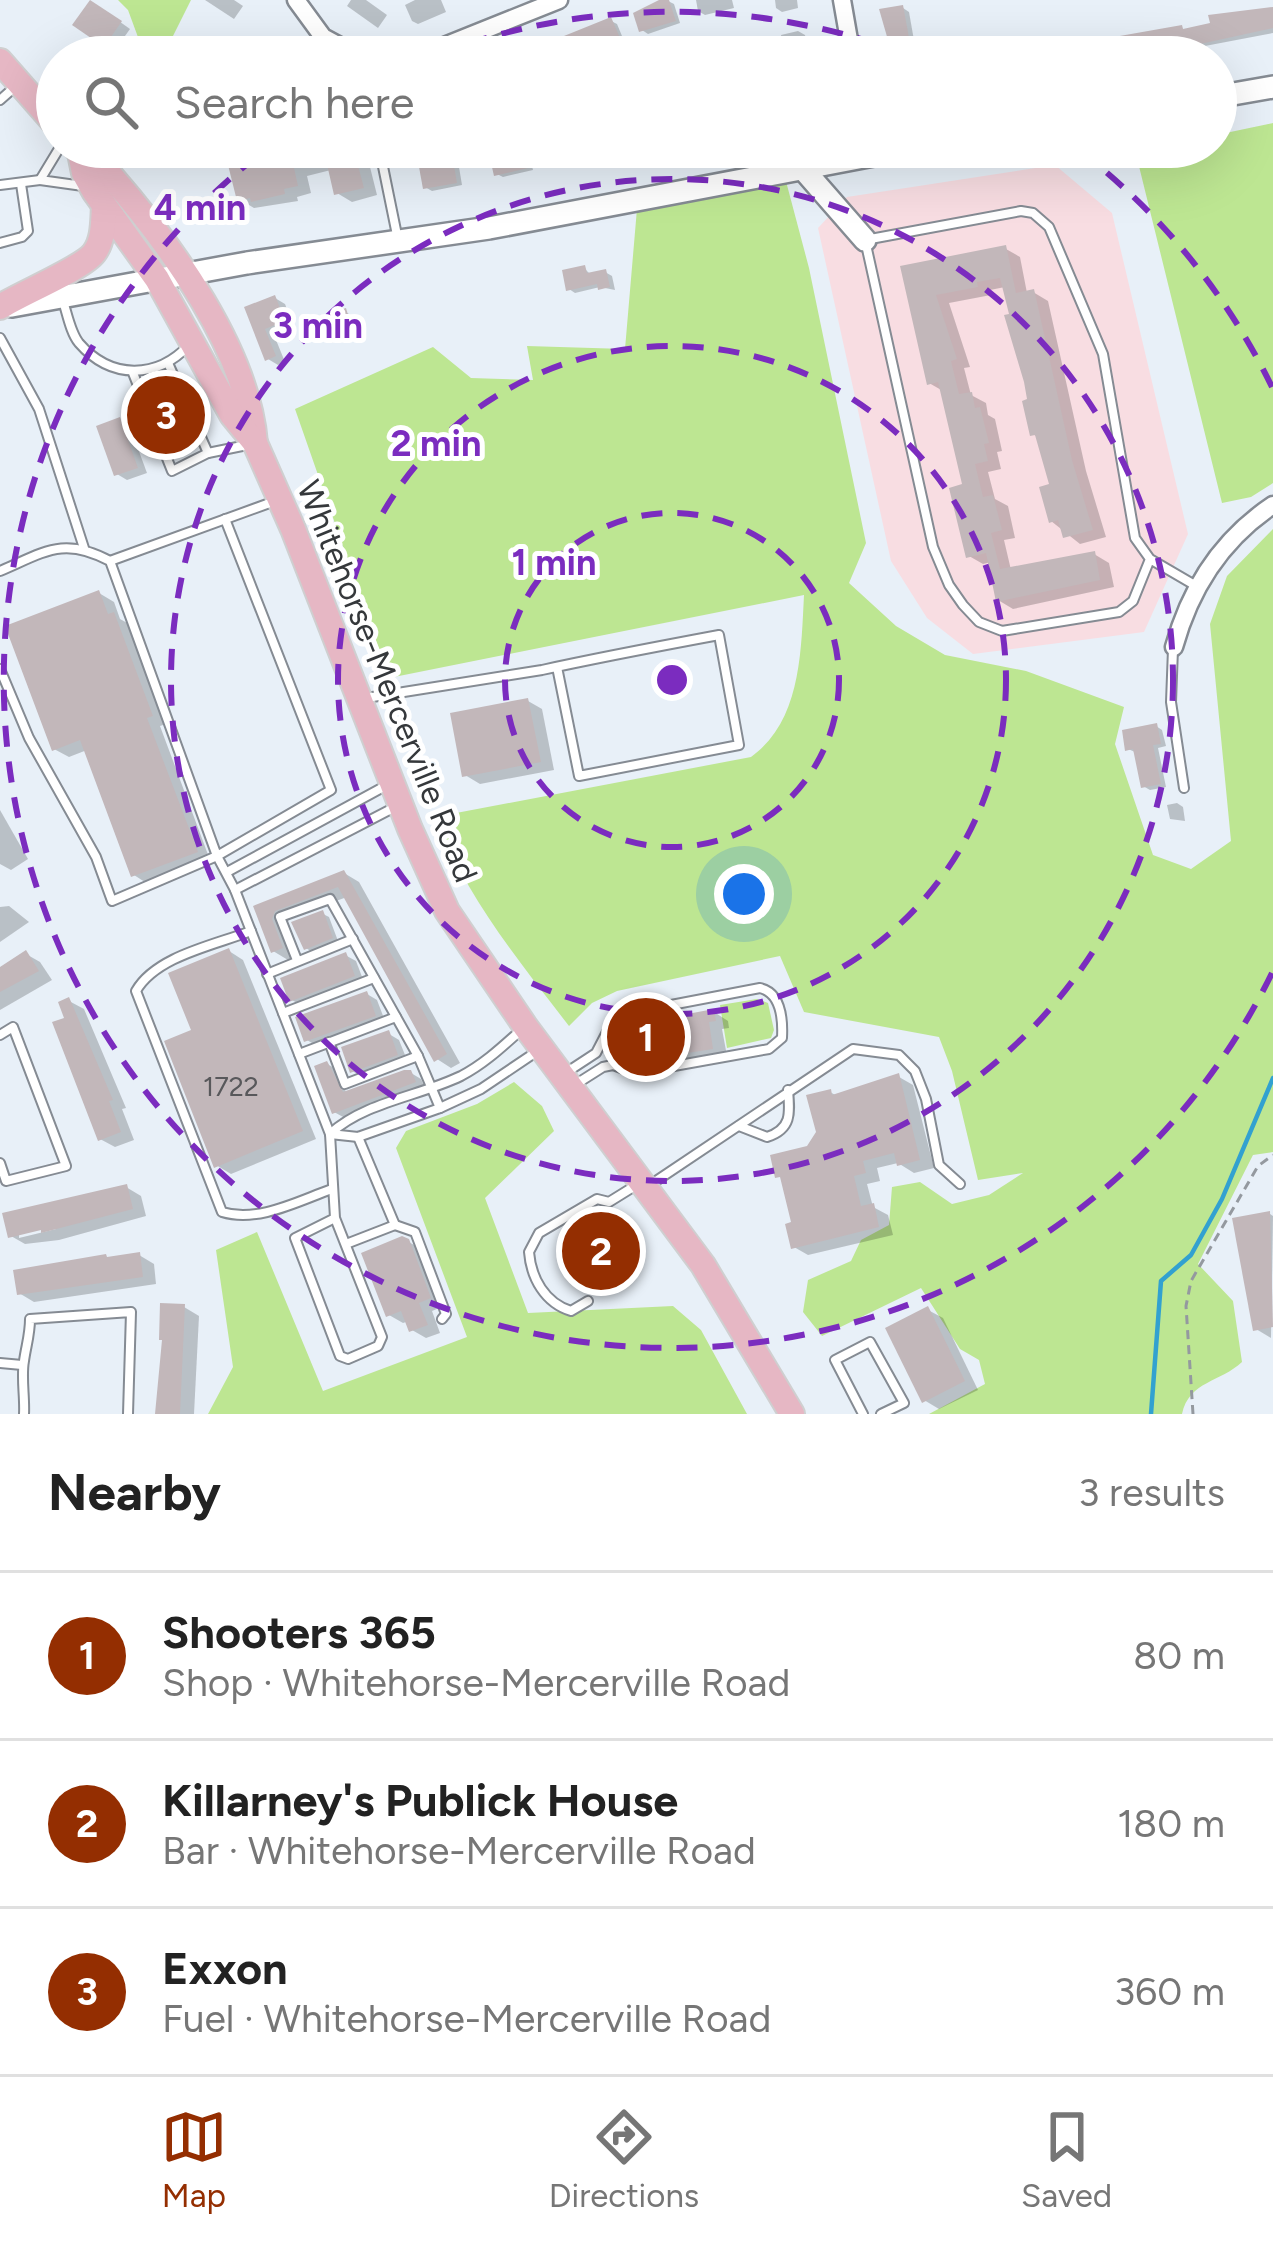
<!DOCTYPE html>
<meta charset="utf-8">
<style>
body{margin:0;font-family:Figtree,sans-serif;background:#f2f2f2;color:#222}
.you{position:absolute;left:744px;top:894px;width:42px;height:42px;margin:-30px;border:9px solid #fff;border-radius:50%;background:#1a73e8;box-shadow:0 0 0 18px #1a73e833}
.badge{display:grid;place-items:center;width:78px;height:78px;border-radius:50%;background:#942e01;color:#fff;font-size:39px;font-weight:700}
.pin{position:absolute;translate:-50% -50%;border:6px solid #fff;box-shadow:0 3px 12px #0006}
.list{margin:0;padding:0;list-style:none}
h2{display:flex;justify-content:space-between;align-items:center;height:156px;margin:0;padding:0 48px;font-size:51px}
h2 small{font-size:39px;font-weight:400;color:#767676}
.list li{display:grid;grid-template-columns:78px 1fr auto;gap:36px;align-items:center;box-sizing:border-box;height:168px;padding:0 48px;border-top:3px solid #e0e0e0}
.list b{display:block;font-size:45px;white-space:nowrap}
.list p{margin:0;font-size:39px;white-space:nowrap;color:#767676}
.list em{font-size:39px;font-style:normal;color:#767676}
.icon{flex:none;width:66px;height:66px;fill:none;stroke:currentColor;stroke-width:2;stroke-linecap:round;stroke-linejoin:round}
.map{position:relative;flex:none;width:1273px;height:1414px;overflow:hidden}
.search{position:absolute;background:#fff;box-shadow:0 12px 48px #0002;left:36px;right:36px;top:36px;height:132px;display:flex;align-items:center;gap:30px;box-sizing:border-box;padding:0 42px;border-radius:66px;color:#767676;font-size:45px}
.sheet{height:660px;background:#fff}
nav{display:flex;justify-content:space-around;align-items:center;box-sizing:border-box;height:168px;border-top:3px solid #e0e0e0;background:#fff;font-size:33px;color:#767676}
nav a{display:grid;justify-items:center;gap:6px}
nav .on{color:#942e01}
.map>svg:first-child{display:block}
</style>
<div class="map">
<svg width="1273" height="1414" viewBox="0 0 1273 1414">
<rect width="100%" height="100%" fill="#e8f0f8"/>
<polygon fill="#f8dde2" points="1055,165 1112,213 1188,534 1144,632 973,654 927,618 891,561 818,228 847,197"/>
<g fill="#bde692">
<polygon points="118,0 191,0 165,52 142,48 128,10"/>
<polygon points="1273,123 1273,483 1251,497 1222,503 1135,150 1216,147 1216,135"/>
<path d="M783,170L809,268L866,543L849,583L896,626L945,655L1026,671L1124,707L1115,744L1153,855L1191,869L1231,841L1210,624L1227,576L1273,529V1152L1253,1155L1198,1264L1233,1301L1242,1362C1221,1382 1189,1381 1182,1414H929L985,1384L979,1360L960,1349L921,1288L822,1336L803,1312L808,1280L851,1261L861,1240L889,1225L892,1187L920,1182L952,1204L989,1195L1023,1173L978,1180L952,1071L939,1037L804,1012L780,956L617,991L592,1003L569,1026C517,959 466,896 435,817L751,757C801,721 801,652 804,595L389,678L295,409L433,347L471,378L533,380L527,346L625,349L638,197Z"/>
<polygon points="757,999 768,1003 774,1030 771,1038 727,1048 720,1005"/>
<polygon points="514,1082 542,1106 554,1131 485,1198 528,1313 673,1306 701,1330 747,1414 208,1414 233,1367 216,1250 257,1232 323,1391 467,1337 396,1148 406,1131 477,1104"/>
</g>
<g fill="#0003" fill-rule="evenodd">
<polygon points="205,0 234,0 243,6 234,19"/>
<polygon points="351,0 366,0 387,15 378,28 347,6"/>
<polygon points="415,0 441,0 446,12 418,24 412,21 405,5"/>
<polygon points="696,0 732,0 734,8 705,15 698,11"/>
<polygon points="775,0 797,0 798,8 782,12 776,8"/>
<polygon points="668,1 674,4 680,23 648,34 642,30"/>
<polygon points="903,8 909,12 915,46 899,49 892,45"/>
<polygon points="102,9 130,29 115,50 105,45"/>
<polygon points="1273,11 1273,33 1147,57 1121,57 1118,39 1181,28 1187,31"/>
<polygon points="611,21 617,24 627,48 610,56 603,49 584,57 519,57"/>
<polygon points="798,31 805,35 811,57 785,57 781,35"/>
<polygon points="1090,47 1096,50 1097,57 1015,57"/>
<polygon points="273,147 365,147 377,195 352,202 337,193 331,170 307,176 311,193 297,197 298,201 254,208 239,199"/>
<polygon points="555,147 592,147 595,158 566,166 560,163"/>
<polygon points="616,147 649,147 623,154"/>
<polygon points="523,149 529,153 533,170 503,177 497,174"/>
<polygon points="452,164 459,167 462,185 432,191 425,187"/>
<polygon points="1006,249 1020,257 1027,293 1033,292 1048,301 1086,471 1106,537 1080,544 1051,521 1053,486 1039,438 1033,434 1030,402 1005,287 990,290 991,295 949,303 970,367 964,368 971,395 986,403 988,415 995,419 1002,451 997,452 1001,469 988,472 995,499 1008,506 1015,538 1004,540 1011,570 1094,554 1109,563 1114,587 1013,609 998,600 991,562 983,564 969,556 965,487 943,391 929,383 903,268"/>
<polygon points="584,268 591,275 605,272 612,276 615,290 600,287 575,293 569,289"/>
<polygon points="275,298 285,304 294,327 274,335 285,362 278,365 268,359 248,309"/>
<polygon points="345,312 351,315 357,335 330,343 323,339"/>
<polygon points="119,421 130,427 147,473 127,480 117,474"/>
<polygon points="99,593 114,602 120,619 129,624 166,724 160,726 210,860 148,884 134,875 87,750 69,757 54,749"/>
<polygon points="528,701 542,709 554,770 480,784 465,775"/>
<polygon points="1156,726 1162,730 1166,746 1158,748 1166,787 1150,790 1143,786 1135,752 1128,749"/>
<polygon points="1177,803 1183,807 1185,821 1170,819 1167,805"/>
<polygon points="0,810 28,859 11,870 0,864"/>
<polygon points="344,873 359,882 460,1063 451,1068 437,1059 347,897 292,917 290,914 286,929 296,956 288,960 273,951 257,907"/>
<polygon points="9,906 29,922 0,942 0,907"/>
<polygon points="323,914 329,917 338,941 312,952 306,948"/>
<polygon points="229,951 243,960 316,1139 231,1174 216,1165 195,1032"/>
<polygon points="26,954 40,962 52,980 0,1010 0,970"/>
<polygon points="345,955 356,961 364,982 302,1006 292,1000"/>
<polygon points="367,994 377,1000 385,1021 317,1046 307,1040"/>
<polygon points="69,1001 84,1009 126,1108 122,1109 134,1140 115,1147 100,1139 68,1020"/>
<polygon points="714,1012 728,1021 729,1028 722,1029 727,1056 647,1069 632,1060"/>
<polygon points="389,1034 399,1040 407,1060 363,1077 352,1071"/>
<polygon points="327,1064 338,1070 347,1095 411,1073 421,1079 425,1088 345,1118 334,1112"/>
<polygon points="899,1077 913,1085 934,1168 914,1173 898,1163 877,1168 880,1181 867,1184 873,1207 888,1215 893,1235 808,1255 794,1247 795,1224 809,1148 819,1133 830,1092 837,1096"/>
<path d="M126,1187L141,1196L146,1216L59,1240L25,1244L11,1236L6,1215ZM55,1223L56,1229L19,1238V1232Z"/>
<polygon points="1270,1214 1273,1216 1271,1338 1256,1329"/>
<polygon points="607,1222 617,1228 640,1269 608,1287 597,1281"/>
<polygon points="407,1241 423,1250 444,1306 432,1311 440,1333 426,1338 412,1330 409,1321 403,1323 389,1315"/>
<polygon points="139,1255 154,1264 156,1284 34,1302 19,1293 110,1260"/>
<polygon points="184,1307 199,1316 194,1414 159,1414 165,1342"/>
<polygon points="928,1310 943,1318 978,1390 939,1409 924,1400"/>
</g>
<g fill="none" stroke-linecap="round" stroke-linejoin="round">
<polyline stroke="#32a1d0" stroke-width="4.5" points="1151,1414 1161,1281 1191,1255 1222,1199 1273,1078"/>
</g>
<g fill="#c2b7ba">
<polygon points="90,0 122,21 104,47 72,25"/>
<polygon points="659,0 669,0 676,21 639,32 633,13"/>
<polygon points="903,5 910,43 890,47 879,9"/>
<polygon points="1273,7 1273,28 1168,51 1118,57 1114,37 1182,25 1183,29 1210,23 1208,15"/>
<polygon points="611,17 623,45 602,54 598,45 565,57 512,57"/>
<polygon points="261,147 353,147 364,188 334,195 326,160 294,168 298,186 284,189 285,194 251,202 250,198 237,201 227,161"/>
<polygon points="524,147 528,168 494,176 489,154"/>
<polygon points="453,160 457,183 423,189 419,167"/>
<polygon points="1006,245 1016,293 1034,289 1072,460 1093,530 1063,538 1058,520 1049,523 1039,487 1049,484 1035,435 1030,436 1022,401 1027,399 1024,382 1004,315 1009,314 1000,278 977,282 978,287 936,295 957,359 951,361 959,394 972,392 975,408 980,407 989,443 984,444 988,461 975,464 983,497 993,495 1002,530 991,533 1000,569 1095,551 1100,580 996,602 986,553 966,558 949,488 962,484 938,382 927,385 900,266"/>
<polygon points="585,265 587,273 606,269 610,287 598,290 597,284 566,291 562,270"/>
<polygon points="275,295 285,321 265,329 276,356 265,361 244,307"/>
<polygon points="346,308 353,332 321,341 314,318"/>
<polygon points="120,417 138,468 114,476 96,426"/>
<polygon points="99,590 108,614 114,612 153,716 147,718 198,852 131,877 80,740 52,751 5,626"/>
<polygon points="528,698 541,762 462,777 450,713"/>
<polygon points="1157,723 1161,744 1153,745 1161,784 1141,788 1133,749 1125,751 1122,730"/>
<polygon points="344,870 447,1054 434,1062 338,887 275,911 272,919 283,948 271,953 253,906"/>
<polygon points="323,910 333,938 304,950 291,922"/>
<polygon points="229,948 303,1131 214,1168 164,1041 191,1030 168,973"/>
<polygon points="26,950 39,971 0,992 0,967"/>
<polygon points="346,952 355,976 289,1002 280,978"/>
<polygon points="367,991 376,1016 304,1042 295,1017"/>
<polygon points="69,997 113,1100 109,1101 121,1132 98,1141 52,1022 64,1018 58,1002"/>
<polygon points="714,1009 716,1021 709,1022 713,1049 630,1062 623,1026"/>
<polygon points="389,1030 398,1055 350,1073 341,1047"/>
<polygon points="327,1061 343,1092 404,1070 411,1070 416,1082 332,1114 314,1066"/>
<polygon points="899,1073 920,1160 897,1166 894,1153 863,1161 866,1173 854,1176 861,1206 874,1203 879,1227 791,1249 785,1224 791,1222 780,1177 775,1178 770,1155 807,1146 816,1132 806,1095 831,1089 832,1095"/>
<polygon points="127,1184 133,1209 41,1233 41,1230 8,1238 2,1213"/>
<polygon points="1270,1211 1273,1327 1253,1331 1232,1218"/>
<polygon points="607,1219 631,1263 595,1283 571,1239"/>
<polygon points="402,1236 409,1239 431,1298 419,1303 428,1325 409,1332 401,1311 386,1317 361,1253"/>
<polygon points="140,1252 143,1277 17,1295 13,1270 106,1254 107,1257"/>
<polygon points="160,1303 185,1304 180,1414 155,1414 162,1340 159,1340"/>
<polygon points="928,1306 965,1381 922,1403 885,1328"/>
</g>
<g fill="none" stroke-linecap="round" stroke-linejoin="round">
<defs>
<g id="lane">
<polyline points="0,100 17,85"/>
<polyline points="60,147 40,180 83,186"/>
<polyline points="379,147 398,240"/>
<polyline points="111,167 116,147"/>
<polyline points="0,185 40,180"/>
<polyline points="0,243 22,237 28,231 21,184"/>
<path d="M62,298C67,312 70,332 79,343C111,380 157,379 189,345"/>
<polyline points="0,338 39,409 84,548"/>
<polyline points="133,373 172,471 208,453 168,363"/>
<polyline points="208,453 247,445"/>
<polyline points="1150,559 1133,601 1119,612 1002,631 979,622 963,605 949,585 933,547 865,240 1021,211 1033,213 1049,227 1103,354 1135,538 1150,559 1198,587"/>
<polyline points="110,561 278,500"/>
<path d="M0,571C45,552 63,536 110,561L217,856L235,890L330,1134L335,1218L382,1337L378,1346L348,1359L340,1356L295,1238L335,1218"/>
<polyline points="1173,649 1171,702 1184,788"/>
<polyline points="0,669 29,738 96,857 112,901 217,856 331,790 225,519"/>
<path d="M366,698L542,670C601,657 660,646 719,635L739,745L579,776L557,667"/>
<polyline points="227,872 389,784"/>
<polyline points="235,890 399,805"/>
<path d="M251,931C215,945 156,956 136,991L222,1212C258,1223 298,1201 332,1189"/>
<polyline points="297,960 280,917 330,899 418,1056 440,1108"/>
<polyline points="267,974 353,939"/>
<polyline points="283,1013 374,978"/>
<polyline points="0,1035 13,1027 66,1166 6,1181 0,1163"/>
<polyline points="329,1042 345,1084 418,1056"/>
<polyline points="299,1054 396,1017"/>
<path d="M567,1072L596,1053L610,1026L624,1014L760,988C781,993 783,1019 782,1038L769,1049L635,1073L613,1065L603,1067L573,1086"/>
<path d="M739,1126L767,1137C792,1129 790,1113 788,1090"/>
<path d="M331,1133C365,1102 420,1096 461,1076C484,1064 502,1047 521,1030"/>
<polyline points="330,1134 358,1137 440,1108 481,1089 536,1052"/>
<polyline points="650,1185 853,1049 899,1055 915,1071 926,1099 939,1165 960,1184"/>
<polyline points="395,1225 415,1232 446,1314 442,1319"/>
<polyline points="346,1244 395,1225 358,1137"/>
<path d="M588,1301L571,1311C545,1303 531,1278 529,1252L539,1233L597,1199L609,1202L638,1184"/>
<polyline points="0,1363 22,1365"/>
<path d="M24,1414C25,1397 21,1377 24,1361C26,1346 30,1335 30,1319L131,1312L128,1414"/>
<polyline points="863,1414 835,1360 870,1342 904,1403 881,1414"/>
</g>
<g id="street">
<polyline points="296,0 323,37 360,57"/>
<polyline points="842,0 852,57"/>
<polyline points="417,57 559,0"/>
<path d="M1174,647C1190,589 1222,539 1273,505"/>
</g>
<g id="secondary">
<polyline points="1216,97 1273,87"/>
<polyline points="803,169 865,240"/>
<polyline points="12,306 247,263 489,228 916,147"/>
</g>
<g id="primary">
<polyline points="0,61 57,126"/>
<path d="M75,147C85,159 100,164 111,176C171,245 248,351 255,443"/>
<polyline points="80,153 84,173 94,191 157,279 232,415 255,443 293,529 410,829 447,911 525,1026 703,1265 792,1414"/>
<path d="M0,307C20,294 83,268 94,253C104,240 103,221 104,205"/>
</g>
</defs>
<use href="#lane" stroke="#858b93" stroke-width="12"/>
<use href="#street" stroke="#858b93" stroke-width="21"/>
<use href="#secondary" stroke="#858b93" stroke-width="26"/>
<use href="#primary" stroke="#cfcfd0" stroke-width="28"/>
<polyline stroke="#94999f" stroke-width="3" stroke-dasharray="9 6" stroke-linecap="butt" points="1193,1414 1186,1306 1191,1281 1258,1166 1273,1155"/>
<use href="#lane" stroke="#fff" stroke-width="8"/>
<use href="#street" stroke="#fff" stroke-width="16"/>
<use href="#secondary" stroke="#fff" stroke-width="21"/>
<use href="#primary" stroke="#e6b7c4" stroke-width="24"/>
</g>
<g fill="none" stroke="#7b2cbf" stroke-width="6" stroke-dasharray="21 15">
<circle cx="672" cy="680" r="167"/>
<circle cx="672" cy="680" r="334"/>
<circle cx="672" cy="680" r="501"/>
<path d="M1272 973A668 668 0 1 1 265 150M433 56A668 668 0 0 1 911 56M1079 150A668 668 0 0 1 1272 387"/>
</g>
<g text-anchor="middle" stroke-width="10" stroke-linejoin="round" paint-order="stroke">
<g font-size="27" fill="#58585b">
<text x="231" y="1096">1722</text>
</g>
<g font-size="33" fill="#35383b" stroke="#fff">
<text transform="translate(388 681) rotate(68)" y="12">Whitehorse-Mercerville Road</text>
</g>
</g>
<circle cx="672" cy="680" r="18" fill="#7b2cbf" stroke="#fff" stroke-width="6"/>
<g font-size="36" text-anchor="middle" font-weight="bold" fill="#7b2cbf" stroke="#fff" stroke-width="10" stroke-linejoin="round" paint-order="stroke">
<text x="200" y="220">4 min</text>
<text x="318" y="338">3 min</text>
<text x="436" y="456">2 min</text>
<text x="554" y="575">1 min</text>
</g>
</svg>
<div class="you"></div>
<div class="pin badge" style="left:646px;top:1037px">1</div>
<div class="pin badge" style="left:601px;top:1251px">2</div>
<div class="pin badge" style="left:166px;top:415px">3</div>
<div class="search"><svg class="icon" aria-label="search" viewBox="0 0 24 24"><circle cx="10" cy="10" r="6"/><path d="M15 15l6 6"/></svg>Search here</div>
</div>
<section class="sheet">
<h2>Nearby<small>3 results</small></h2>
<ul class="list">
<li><span class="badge">1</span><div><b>Shooters 365</b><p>Shop · Whitehorse-Mercerville Road</p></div><em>80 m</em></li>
<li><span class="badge">2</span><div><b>Killarney's Publick House</b><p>Bar · Whitehorse-Mercerville Road</p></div><em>180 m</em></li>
<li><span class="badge">3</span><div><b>Exxon</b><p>Fuel · Whitehorse-Mercerville Road</p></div><em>360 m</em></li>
</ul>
</section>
<nav>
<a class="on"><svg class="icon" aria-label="map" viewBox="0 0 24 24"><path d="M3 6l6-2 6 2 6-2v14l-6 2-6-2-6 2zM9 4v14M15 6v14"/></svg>Map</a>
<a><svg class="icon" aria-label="directions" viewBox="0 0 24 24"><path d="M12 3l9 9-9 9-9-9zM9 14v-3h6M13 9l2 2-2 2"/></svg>Directions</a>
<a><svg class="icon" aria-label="saved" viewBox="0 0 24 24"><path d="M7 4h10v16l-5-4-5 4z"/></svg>Saved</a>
</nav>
